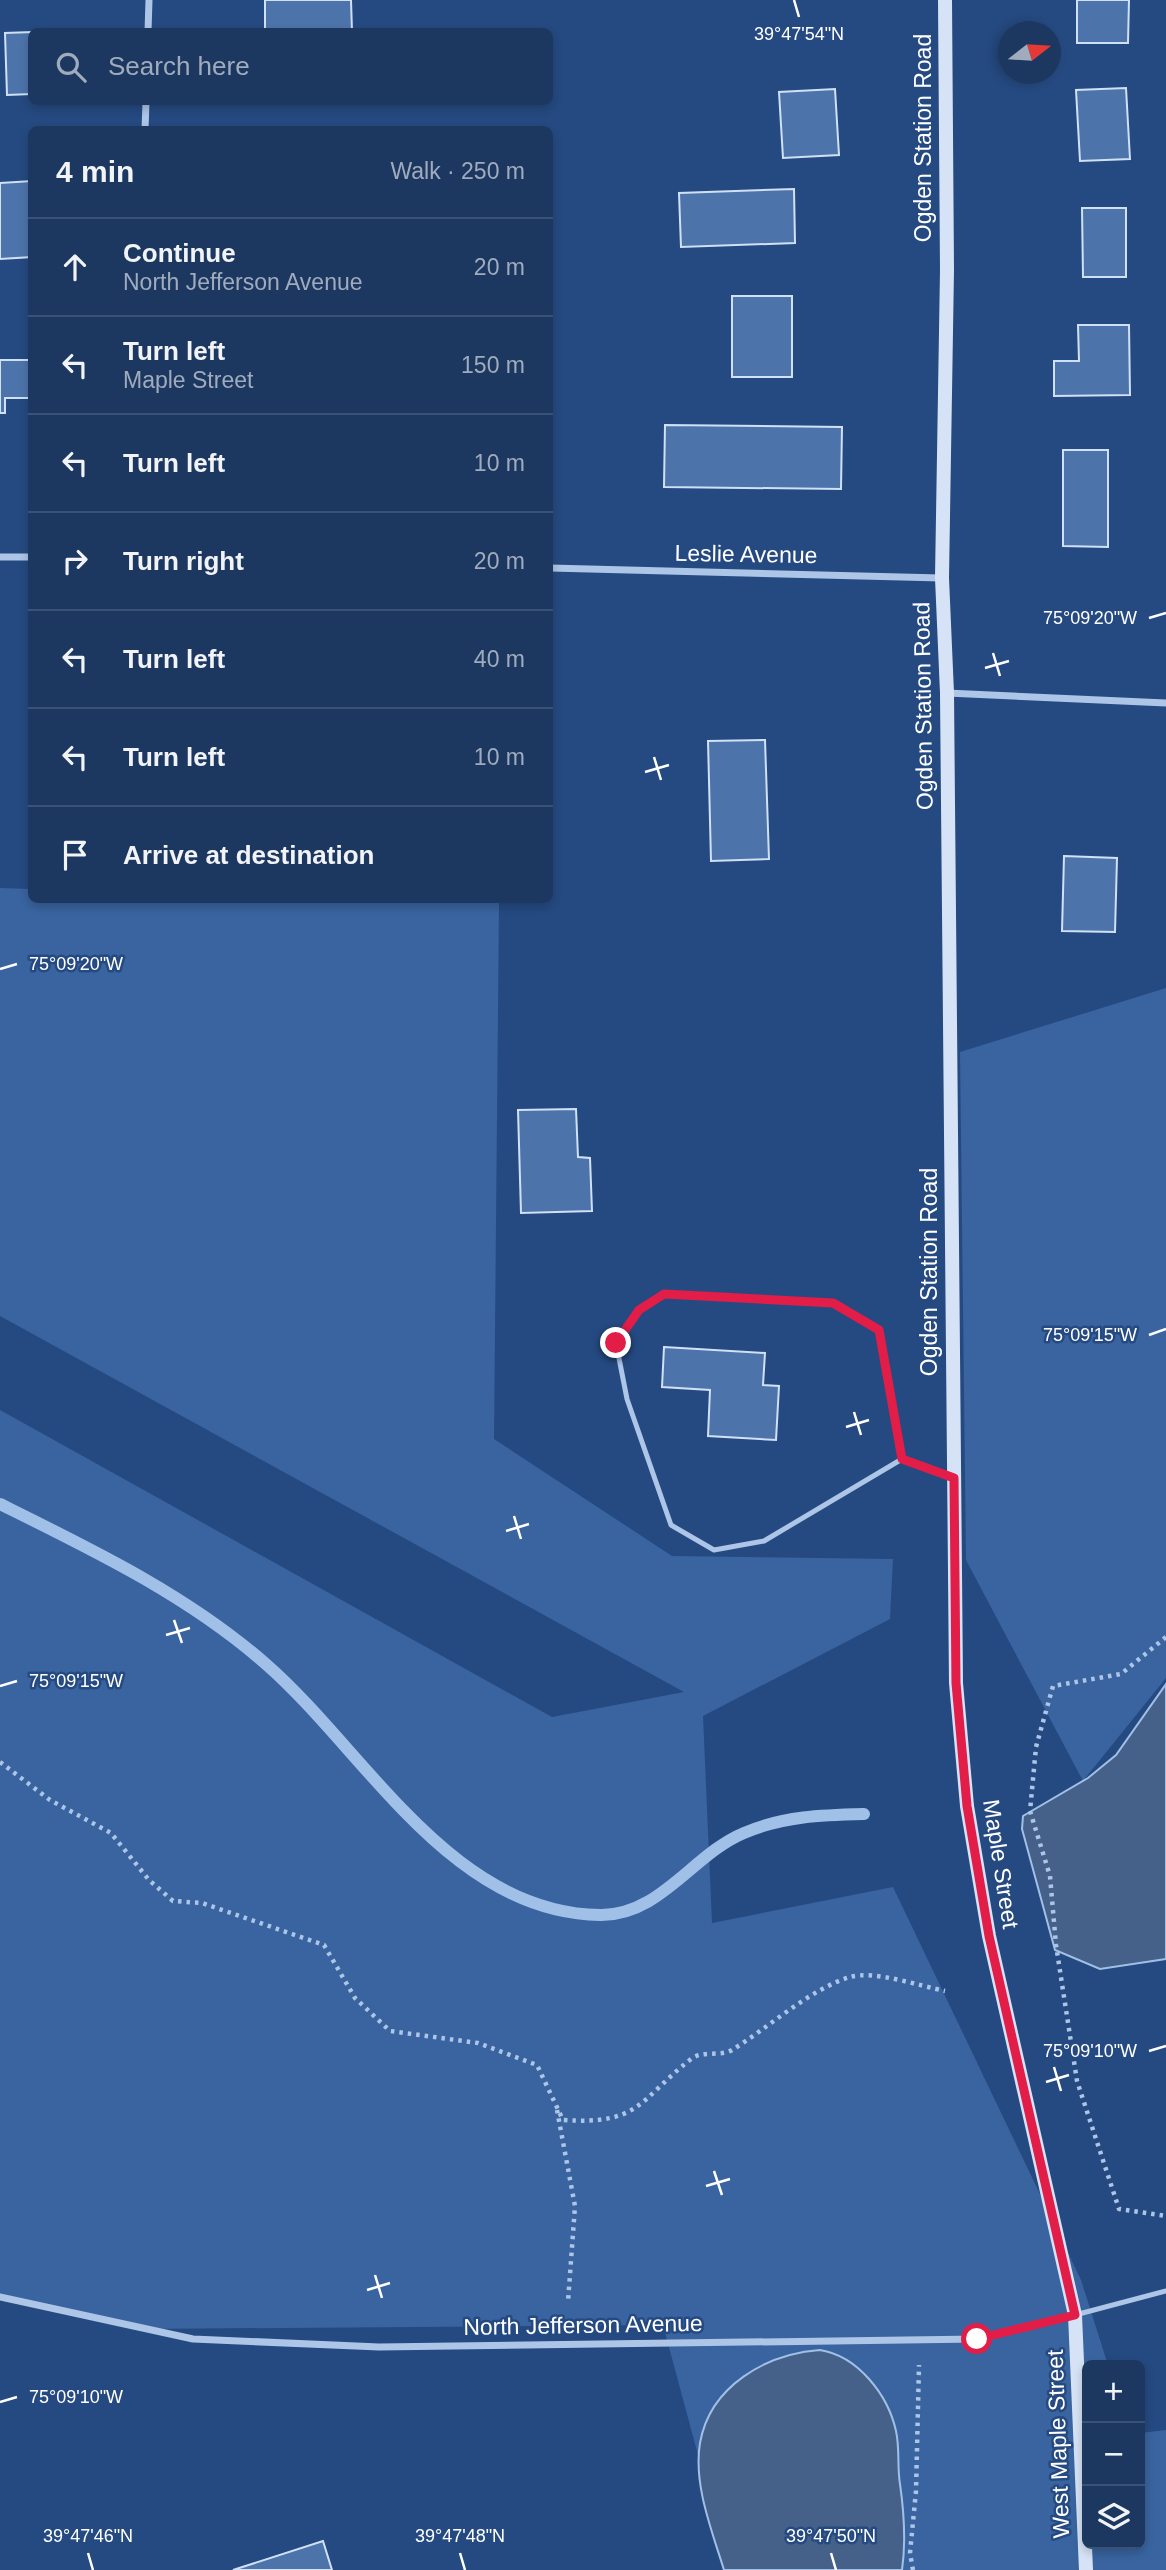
<!DOCTYPE html>
<meta charset="utf-8">
<style>
body{margin:0;font-family:Arial,sans-serif;background:#253f67;color:#f1f3f6}
.controls{position:absolute;right:21px;bottom:21px;display:grid;overflow:hidden;border-radius:10px;box-shadow:0 4px 10px #0003}
.controls button{width:63px;height:63px;display:grid;place-items:center;padding:0;border:0;border-bottom:2px solid #3a5276;background:#1c3861;color:#f1f3f6;font:35px sans-serif}
.compass{position:absolute;left:998px;top:21px;width:63px;height:63px;border-radius:50%;background:#1c3861;box-shadow:0 4px 10px #0003;rotate:73deg}
.stop{position:absolute;width:21px;height:21px;margin:-16px;border:5px solid #e11d48;border-radius:50%;background:#fff}
.stop.end{background:#e11d48;border-color:#fff;box-shadow:0 2px 7px #0008}
.list{margin:0;padding:0;list-style:none}
h2{display:flex;justify-content:space-between;align-items:center;height:91px;margin:0;padding:0 28px;font-size:30px}
h2 small{font-size:23px;font-weight:400;color:#a0acbd}
.list li{display:grid;grid-template-columns:46px 1fr auto;gap:21px;align-items:center;box-sizing:border-box;height:98px;padding:0 28px;border-top:2px solid #3a5276}
.list b{display:block;font-size:26px;white-space:nowrap}
.list p{margin:0;font-size:23px;white-space:nowrap;color:#a0acbd}
.list em{font-size:23px;font-style:normal;color:#a0acbd}
.icon{flex:none;width:38px;height:38px;fill:none;stroke:currentColor;stroke-width:2;stroke-linecap:round;stroke-linejoin:round}
.map{position:relative;flex:none;width:1166px;height:2570px;overflow:hidden}
.search{position:absolute;background:#1c3861;box-shadow:0 4px 10px #0003;left:28px;top:28px;width:525px;height:77px;display:flex;align-items:center;gap:18px;box-sizing:border-box;padding:0 24px;border-radius:10px;color:#a0acbd;font-size:26px}
.panel{position:absolute;background:#1c3861;box-shadow:0 4px 10px #0003;left:28px;top:126px;width:525px;height:777px;border-radius:10px}
.map>svg:first-child{display:block}
</style>
<div class="map">
<svg width="1166" height="2570" viewBox="0 0 1166 2570">
<rect width="100%" height="100%" fill="#254a81"/>
<g fill="#39649f">
<polygon points="0,888 31,889 32,900 499,902 494,1439 672,1556 893,1559 890,1619 703,1716 712,1923 893,1887 1081,2280 1108,2365 1087,2365 1087,2544 1140,2544 1140,2433 1166,2430 1166,2570 729,2570 663,2325 141,2329 0,2299 0,1410 552,1717 684,1692 0,1316"/>
<polygon points="1166,988 1166,1678 1083,1781 966,1560 960,1052"/>
</g>
<g fill="#466189" stroke="#a1c0e7" stroke-width="2">
<polygon points="1166,1684 1166,1959 1100,1969 1055,1950 1022,1829 1023,1816 1088,1778 1116,1755"/>
<path d="M820,2350C858,2356 888,2395 896,2431C900,2449 897,2467 900,2484C904,2512 906,2542 902,2570H724C712,2531 693,2484 700,2443C710,2386 766,2354 820,2350Z"/>
</g>
<g fill="none" stroke-linecap="round" stroke-linejoin="round">
<path stroke="#a1c0e7" stroke-width="12" d="M0,1504C93,1550 189,1596 267,1665C366,1752 451,1913 600,1915C660,1916 693,1854 744,1833C783,1816 823,1815 864,1814"/>
</g>
<g fill="#4d74aa" stroke="#d0e0f5" stroke-width="2">
<polygon points="265,0 351,0 352,32 265,32"/>
<polygon points="1077,0 1129,0 1128,43 1077,43"/>
<polygon points="32,32 32,94 7,95 5,33"/>
<polygon points="1126,88 1130,159 1080,161 1076,90"/>
<polygon points="835,89 839,155 783,158 779,92"/>
<polygon points="32,181 32,257 0,259 0,183"/>
<polygon points="794,189 795,243 681,247 679,193"/>
<polygon points="1082,208 1126,208 1126,277 1083,277"/>
<rect x="732" y="296" width="60" height="81"/>
<polygon points="1078,325 1129,325 1130,395 1054,396 1054,361 1079,361"/>
<polygon points="0,360 32,360 32,398 5,398 5,413 0,413"/>
<polygon points="665,425 842,427 841,489 664,487"/>
<polygon points="1063,450 1108,450 1108,547 1063,546"/>
<polygon points="765,740 769,859 711,861 708,741"/>
<polygon points="1064,856 1117,858 1115,932 1062,931"/>
<polygon points="576,1109 578,1157 590,1158 592,1211 521,1213 518,1110"/>
<polygon points="664,1347 765,1353 763,1385 779,1386 776,1440 708,1436 710,1390 662,1387"/>
<polygon points="323,2541 332,2570 233,2570"/>
</g>
<g fill="none" stroke-linecap="round" stroke-linejoin="round">
<g stroke="#adc5e7" stroke-width="4.5" stroke-dasharray="3.5 5" stroke-linecap="butt">
<polyline points="1166,1637 1121,1674 1053,1686 1036,1747 1030,1811 1050,1876 1056,1945 1077,2081 1119,2209 1166,2216"/>
<path d="M0,1762L50,1800L111,1833L149,1880L173,1901L202,1903L324,1945L355,1998L390,2031L478,2043L537,2065L563,2120C640,2125 638,2101 691,2059C702,2050 720,2057 732,2050C768,2028 810,1989 850,1977C874,1970 920,1986 945,1991"/>
<polyline points="557,2110 575,2206 568,2302"/>
<polyline points="913,2570 910,2553 916,2491 919,2365"/>
</g>
<g stroke="#adc5e7" stroke-width="5">
<polyline points="902,1459 764,1541 714,1550 671,1525 627,1399 616,1343 639,1310 664,1294 833,1303 879,1330 902,1459 954,1478"/>
<polyline points="1075,2315 1166,2291"/>
</g>
<g stroke="#adc5e7" stroke-width="7">
<polyline points="148,32 149,0"/>
<polyline points="145,130 146,102"/>
<polyline points="0,557 32,557"/>
<polyline points="550,568 941,578"/>
<polyline points="947,693 1166,703"/>
<polyline points="0,2297 193,2339 379,2347 977,2339 1075,2315"/>
</g>
<polyline stroke="#d6e3f6" stroke-width="14" points="945,0 947,270 942,578 947,693 956,1683 967,1806 989,1936 1075,2315 1086,2570"/>
</g>
<g fill="none" stroke-linecap="round" stroke-linejoin="round">
<polyline stroke="#e11d48" stroke-width="9" points="616,1343 639,1310 664,1294 833,1303 879,1330 902,1459 954,1478 956,1683 967,1806 989,1936 1075,2315 977,2339"/>
</g>
<path fill="none" stroke="#fff" stroke-width="2.5" d="M794,0L799,17M1149,618L1166,613M993,653L1000,676M985,668L1009,661M654,757L661,780M645,772L669,765M0,969L17,964M1149,1335L1166,1329M854,1412L861,1435M846,1427L869,1420M514,1516L521,1539M506,1531L529,1524M174,1620L182,1643M166,1635L190,1628M0,1686L17,1681M1149,2051L1166,2046M1054,2067L1061,2091M1046,2082L1069,2075M714,2171L722,2195M706,2186L730,2179M375,2275L382,2298M367,2290L390,2283M0,2402L17,2397M88,2553L93,2570M460,2553L465,2570M831,2553L836,2570"/>
<g text-anchor="middle" stroke-width="5" stroke-linejoin="round" paint-order="stroke">
<g font-size="23" fill="#fff" stroke="#254a81">
<text transform="translate(923 138) rotate(-90)" y="8">Ogden Station Road</text>
<text transform="translate(746 554) rotate(1)" y="8">Leslie Avenue</text>
<text transform="translate(923 706) rotate(-91)" y="8">Ogden Station Road</text>
<text transform="translate(929 1272) rotate(-90)" y="8">Ogden Station Road</text>
<text transform="translate(1001 1864) rotate(81)" y="8">Maple Street</text>
<text transform="translate(583 2325) rotate(-1)" y="8">North Jefferson Avenue</text>
<text transform="translate(1058 2444) rotate(-92)" y="8">West Maple Street</text>
</g>
</g>
<g font-size="18" text-anchor="middle" fill="#fff" stroke="#254a81" stroke-width="5" stroke-linejoin="round" paint-order="stroke">
<text x="799" y="40">39°47'54"N</text>
<text x="1090" y="624">75°09'20"W</text>
<text x="76" y="970">75°09'20"W</text>
<text x="1090" y="1341">75°09'15"W</text>
<text x="76" y="1687">75°09'15"W</text>
<text x="1090" y="2057">75°09'10"W</text>
<text x="76" y="2403">75°09'10"W</text>
<text x="88" y="2542">39°47'46"N</text>
<text x="460" y="2542">39°47'48"N</text>
<text x="831" y="2542">39°47'50"N</text>
</g>
</svg>
<div class="controls">
<button>+</button>
<button>−</button>
<button><svg class="icon" aria-label="layers" viewBox="0 0 24 24"><path d="M12 4l9 5-9 5-9-5zM3 14l9 5 9-5"/></svg></button>
</div>
<svg class="compass" viewBox="-18 -18 36 36"><path d="M0-13l5 13h-10z" fill="#e53935"/><path d="M0 13l5-13h-10z" fill="#a0acbd"/></svg>
<div class="stop" style="left:977px;top:2339px"></div>
<div class="stop end" style="left:616px;top:1343px"></div>
<div class="search"><svg class="icon" aria-label="search" viewBox="0 0 24 24"><circle cx="10" cy="10" r="6"/><path d="M15 15l6 6"/></svg>Search here</div>
<section class="panel">
<h2>4 min<small>Walk · 250 m</small></h2>
<ul class="list">
<li><svg class="icon" aria-label="ahead" viewBox="0 0 24 24"><path d="M12 20V5M6 11l6-6 6 6"/></svg><div><b>Continue</b><p>North Jefferson Avenue</p></div><em>20 m</em></li>
<li><svg class="icon" aria-label="left" viewBox="0 0 24 24"><path d="M17 20v-9H6M10 6l-5 5 5 5"/></svg><div><b>Turn left</b><p>Maple Street</p></div><em>150 m</em></li>
<li><svg class="icon" aria-label="left" viewBox="0 0 24 24"><path d="M17 20v-9H6M10 6l-5 5 5 5"/></svg><div><b>Turn left</b></div><em>10 m</em></li>
<li><svg class="icon" aria-label="right" viewBox="0 0 24 24"><path d="M7 20v-9h11M14 6l5 5-5 5"/></svg><div><b>Turn right</b></div><em>20 m</em></li>
<li><svg class="icon" aria-label="left" viewBox="0 0 24 24"><path d="M17 20v-9H6M10 6l-5 5 5 5"/></svg><div><b>Turn left</b></div><em>40 m</em></li>
<li><svg class="icon" aria-label="left" viewBox="0 0 24 24"><path d="M17 20v-9H6M10 6l-5 5 5 5"/></svg><div><b>Turn left</b></div><em>10 m</em></li>
<li><svg class="icon" aria-label="arrive" viewBox="0 0 24 24"><path d="M6 21V4h12l-3 4 3 4H6"/></svg><div><b>Arrive at destination</b></div></li>
</ul>
</section>
</div>
